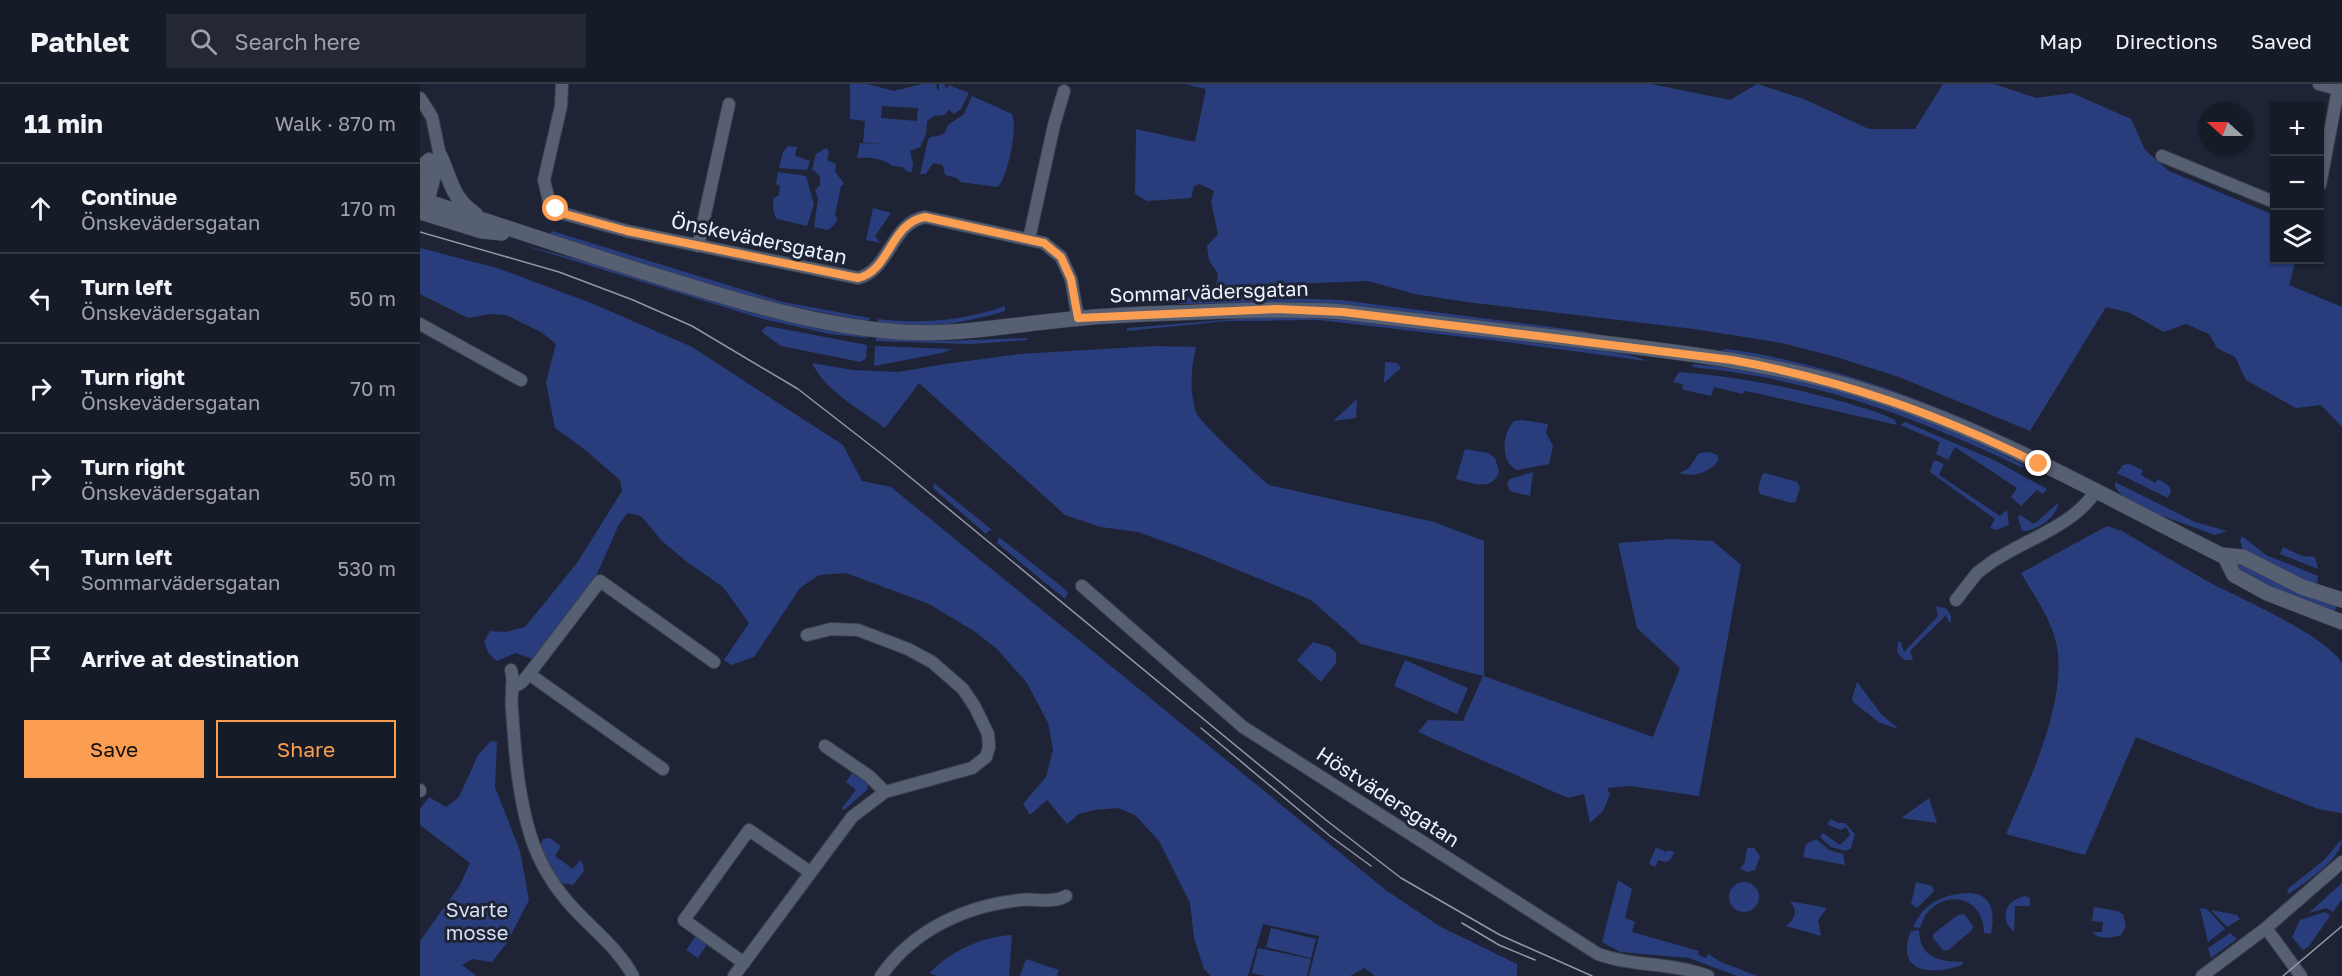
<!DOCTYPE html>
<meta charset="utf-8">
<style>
body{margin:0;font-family:"Golos Text",sans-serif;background:#232834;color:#f1f3f6}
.controls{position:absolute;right:18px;top:18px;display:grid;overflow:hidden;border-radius:0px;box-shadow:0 2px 4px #0004}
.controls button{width:54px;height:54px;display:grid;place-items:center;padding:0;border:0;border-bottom:2px solid #353945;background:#161b28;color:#f1f3f6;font:30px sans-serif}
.compass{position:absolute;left:1778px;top:18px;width:54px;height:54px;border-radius:50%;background:#161b28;box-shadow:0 2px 4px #0004;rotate:291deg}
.stop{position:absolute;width:18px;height:18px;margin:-14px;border:4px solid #fb9e51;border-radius:50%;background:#fff}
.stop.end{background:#fb9e51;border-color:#fff;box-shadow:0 2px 6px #0008}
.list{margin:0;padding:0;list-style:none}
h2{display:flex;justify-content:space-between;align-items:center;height:78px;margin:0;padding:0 24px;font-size:26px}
h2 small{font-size:20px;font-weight:400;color:#9ea1a8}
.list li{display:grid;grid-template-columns:39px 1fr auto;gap:18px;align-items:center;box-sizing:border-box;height:90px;padding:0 24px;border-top:2px solid #353945}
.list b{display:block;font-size:22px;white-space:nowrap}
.list p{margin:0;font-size:20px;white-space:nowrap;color:#9ea1a8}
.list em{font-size:20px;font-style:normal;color:#9ea1a8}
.actions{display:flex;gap:12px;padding:18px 24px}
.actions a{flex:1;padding:14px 0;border:2px solid #fb9e51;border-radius:0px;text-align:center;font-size:21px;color:#fb9e51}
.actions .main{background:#fb9e51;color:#111}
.icon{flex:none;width:33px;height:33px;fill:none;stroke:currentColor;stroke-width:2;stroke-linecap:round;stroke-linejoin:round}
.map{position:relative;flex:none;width:1922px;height:892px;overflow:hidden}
header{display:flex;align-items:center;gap:36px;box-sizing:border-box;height:84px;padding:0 30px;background:#161b28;border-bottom:2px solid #353945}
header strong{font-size:28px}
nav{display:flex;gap:33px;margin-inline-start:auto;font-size:21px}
.search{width:420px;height:54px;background:#232834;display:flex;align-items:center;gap:15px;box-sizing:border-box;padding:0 21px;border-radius:0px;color:#9ea1a8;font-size:22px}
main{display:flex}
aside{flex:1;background:#161b28}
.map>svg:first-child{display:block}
</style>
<header>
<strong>Pathlet</strong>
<div class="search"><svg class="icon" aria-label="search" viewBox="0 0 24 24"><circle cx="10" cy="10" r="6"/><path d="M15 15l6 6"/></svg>Search here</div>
<nav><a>Map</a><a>Directions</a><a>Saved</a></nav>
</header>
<main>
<aside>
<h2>11 min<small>Walk · 870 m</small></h2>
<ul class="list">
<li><svg class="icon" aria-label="ahead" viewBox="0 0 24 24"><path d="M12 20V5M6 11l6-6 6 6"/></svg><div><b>Continue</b><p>Önskevädersgatan</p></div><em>170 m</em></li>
<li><svg class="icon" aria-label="left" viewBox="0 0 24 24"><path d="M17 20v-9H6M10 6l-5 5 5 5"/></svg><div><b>Turn left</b><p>Önskevädersgatan</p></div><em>50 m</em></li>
<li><svg class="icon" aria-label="right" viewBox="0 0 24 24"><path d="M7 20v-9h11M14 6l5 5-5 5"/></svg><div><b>Turn right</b><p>Önskevädersgatan</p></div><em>70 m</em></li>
<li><svg class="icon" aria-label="right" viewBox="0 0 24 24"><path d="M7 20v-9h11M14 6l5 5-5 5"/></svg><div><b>Turn right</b><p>Önskevädersgatan</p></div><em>50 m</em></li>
<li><svg class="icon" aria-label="left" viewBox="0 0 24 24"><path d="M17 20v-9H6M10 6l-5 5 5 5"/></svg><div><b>Turn left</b><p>Sommarvädersgatan</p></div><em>530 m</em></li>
<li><svg class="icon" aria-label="arrive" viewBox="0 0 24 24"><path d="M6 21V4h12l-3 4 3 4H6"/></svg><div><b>Arrive at destination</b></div></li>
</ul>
<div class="actions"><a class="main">Save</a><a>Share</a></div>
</aside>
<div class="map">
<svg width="1922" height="892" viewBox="0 0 1922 892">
<rect width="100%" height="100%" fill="#1e2435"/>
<g fill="#293d7d" fill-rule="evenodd">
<path d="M430,0H447L474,7L502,0H516L517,5L519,6V0H525L524,2L528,4L529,1L549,9L541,25L534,30L529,26L524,31L514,32L507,37L506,50L500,63L490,67L493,80L492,88L486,87L483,83L473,82C465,75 448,72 437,74L440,59L459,60L443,58L445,37L430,35ZM462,22L498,24L497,37L461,34Z"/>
<polygon points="765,0 1231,0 1310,16 1337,0 1384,15 1449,45 1495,45 1523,0 1574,0 1616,14 1652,9 1711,35 1725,66 1749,87 1854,131 1854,176 1876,176 1869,201 1922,223 1922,343 1901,321 1876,324 1826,296 1815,273 1797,264 1789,250 1766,240 1744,248 1710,229 1686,223 1610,347 1479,293 1416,273 1362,259 1274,245 1046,218 995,210 948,197 796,203 798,190 789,176 787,162 798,150 791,118 794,107 780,100 774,102 771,114 727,117 715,110 716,45 775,58 786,5"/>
<path d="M552,12L592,30C598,44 588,91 578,103L540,98L537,94L525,91L523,81L513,79L506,90H500L508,56L510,53L518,52L525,49L528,41L544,30Z"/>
<polygon points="368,62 377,63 375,72 390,77 387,86 359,84 363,68"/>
<path d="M406,64L409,67L407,76L416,80L415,87L424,100L421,102L415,132L418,134L414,141L408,146L394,143L398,115L395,106L400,101C401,93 400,90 392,86L396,70Z"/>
<path d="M358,88L386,92L394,120L387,142L357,135C352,127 353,122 354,114L359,111L360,102L356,100Z"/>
<polygon points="453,124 471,129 455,152 461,159 446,156"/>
<path d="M132,147L363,218L450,234L449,237C340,221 236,184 130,151Z"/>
<polygon points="96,159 167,178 332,229 401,245 447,252 448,254 410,250 343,235"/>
<polygon points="0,164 77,184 176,221 272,263 423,361 442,397 471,403 967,807 1021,843 1097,880 1097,892 955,892 944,884 930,892 889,892 899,852 843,840 828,892 791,892 784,885 774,854 770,819 739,757 715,731 698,724 674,726 659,730 647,740 627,716 610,731 603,720 626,693 633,666 628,639 607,599 577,565 554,547 509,520 426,489 399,491 380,504 334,573 311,581 304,576 329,539 303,503 267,478 242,457 221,432 208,429 199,440 174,497 116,576 96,569 77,577 69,570 64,558 70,547 86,548 105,543 157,479 202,407 200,396 163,364 135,344 126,298 136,260 121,248 86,231 70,230 48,234 0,210"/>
<polygon points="741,213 867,214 920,216 1162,247 1186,252 890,218 762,220 742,217"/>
<path d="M585,222V227C548,238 495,249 457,238L458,235C501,240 544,237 585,222Z"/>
<path d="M840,233C935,232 1029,248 1123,260C1148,263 1207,267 1227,277L1079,257L899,236L807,237L707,247V244Z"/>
<polygon points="347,242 447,261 446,274 441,278 361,262 343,249 342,246"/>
<polygon points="456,253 526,257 606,254 608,256 550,260 456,257"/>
<polygon points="455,262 532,265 522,269 454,282"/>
<path d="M734,262L776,263C771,285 769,305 776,328C779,338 838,392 849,401L1014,438L1064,457V592L1233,653L1260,584L1217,544L1198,459L1251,455L1293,457L1321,481L1279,712L1210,702L1187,704L1190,710L1183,727L1170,739L1164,710L1148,714L998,648L1008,636L1043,637L1063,592L941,560L891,516L779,470L718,448L681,443L645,431L499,299L465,344C440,325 406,308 392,279L432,286L478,288L525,280L600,270Z"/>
<path d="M1306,265C1335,268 1363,275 1391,282C1475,303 1552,336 1630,374L1629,376L1355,277L1300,266Z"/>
<polygon points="965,278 977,279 981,284 964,299"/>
<path d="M1273,280C1388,290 1502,327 1605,382L1601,383C1492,331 1393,295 1272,283Z"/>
<path d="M1259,288C1316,292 1372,303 1427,319C1443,324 1460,328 1475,336L1477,341L1336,309L1324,307L1323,310L1294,303L1291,312L1264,306L1262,305L1263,300L1253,298Z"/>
<polygon points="937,315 936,334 912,337 913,337"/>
<path d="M1102,336L1128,340L1126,349L1133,362L1129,380L1097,386C1080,378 1082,350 1094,337Z"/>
<polygon points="1485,338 1574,376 1627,405 1623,410 1617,406 1601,422 1591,413 1597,404 1535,363 1528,376 1516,370 1520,358 1480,341"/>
<path d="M1045,365L1068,369L1075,374L1079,388C1072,408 1053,399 1036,395Z"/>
<path d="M1290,368L1297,371L1299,375C1292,388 1273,394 1260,389L1269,384L1279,369Z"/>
<polygon points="1514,376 1524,380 1519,391 1580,432 1587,426 1589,441 1577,446 1570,444 1575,435 1510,388"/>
<polygon points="1709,380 1723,386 1721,391 1735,399 1738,395 1749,402 1751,407 1748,414 1697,389 1703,381"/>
<polygon points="1113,388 1110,412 1090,407 1087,400 1090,395"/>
<polygon points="1345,389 1377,398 1380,403 1376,417 1372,419 1340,410 1338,405 1342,391"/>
<polygon points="1695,398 1775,438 1807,447 1795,451 1737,430 1703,413 1695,403"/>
<polygon points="514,399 572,446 568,447 566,450 513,404"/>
<path d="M1638,419C1638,433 1615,448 1602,447L1598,434L1600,431L1614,440Z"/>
<path d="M1687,442L1702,447C1730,463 1757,480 1785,496C1817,513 1905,551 1922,579V729L1898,725L1716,653L1665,771L1586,750C1609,697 1649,616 1636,558C1630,533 1613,510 1601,489Z"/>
<polygon points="1822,452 1846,471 1898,492 1897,502 1894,502 1823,466 1820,457"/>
<polygon points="579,453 641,502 648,509 645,515 577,459"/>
<polygon points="1863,463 1882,472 1895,473 1898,485 1860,470"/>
<path d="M1814,475L1917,520L1915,527C1893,520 1819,497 1814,475Z"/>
<polygon points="1516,522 1527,525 1531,532 1531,538 1529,538 1526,531 1490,567 1493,576 1484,576 1477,568 1478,558 1481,558 1484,568 1518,532"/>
<polygon points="893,558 910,563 916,569 916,579 901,598 877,576"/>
<polygon points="985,576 1048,604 1037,630 974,602"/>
<polygon points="1437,598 1462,631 1479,645 1460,639 1433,618 1432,615"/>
<polygon points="71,657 77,658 75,703 100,767 109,816 86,860 72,878 52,875 42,881 57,892 0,892 0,857 40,801 50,779 0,741 0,725 9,713 26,723 39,713 58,671"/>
<polygon points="432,689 447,699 448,705 424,726 422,724 436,706 426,698"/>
<polygon points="1509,714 1517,739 1481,734"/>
<polygon points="1411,735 1418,739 1425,739 1435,750 1431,764 1426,767 1411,763 1400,753 1403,749 1420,761 1430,751 1426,743 1420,746 1407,740"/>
<polygon points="130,754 141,762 135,772 153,785 160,776 163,780 164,787 153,801 140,799 120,762 123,755"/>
<polygon points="1396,755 1409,766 1423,770 1425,781 1383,773 1386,760"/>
<path d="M1922,755C1922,775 1884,799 1869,810L1867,807L1869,804L1904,776Z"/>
<polygon points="1236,763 1246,768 1248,766 1254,768 1251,775 1246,778 1238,776 1235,783 1229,780"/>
<polygon points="1327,764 1334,764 1340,772 1335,786 1327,788 1320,785 1325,778"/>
<polygon points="1198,796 1212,805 1205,834 1215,838 1212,848 1279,867 1278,871 1286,874 1288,870 1301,878 1337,892 1317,892 1269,874 1200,868 1182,858"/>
<polygon points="1496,798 1512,802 1514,807 1497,824 1491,820"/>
<circle cx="1324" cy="813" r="15"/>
<polygon points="1922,799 1922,815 1913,828 1906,824 1889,829"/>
<path d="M1550,809C1573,810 1575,831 1571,850L1564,849C1564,806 1511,804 1500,844L1493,843C1505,818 1523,810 1550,809Z"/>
<path d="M1605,812L1610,814V822H1595L1594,848C1578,833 1586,816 1605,812Z"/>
<path d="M1369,817L1407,824L1398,836L1401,852L1366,842C1375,835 1379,826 1369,817Z"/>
<path d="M1674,823L1697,827L1703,830L1706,842L1701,851C1692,854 1678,856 1672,848H1682L1683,838L1672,837Z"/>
<polygon points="1780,824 1787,825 1805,845 1788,858"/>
<polygon points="1791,826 1817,831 1820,835 1807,843"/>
<polygon points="1905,828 1910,832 1889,862 1883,866 1872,853 1880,836"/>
<polygon points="1544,830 1553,842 1552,846 1527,867 1523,866 1513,854 1513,850 1538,831"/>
<polygon points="851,844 896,855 891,874 846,863"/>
<path d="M1499,846C1500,875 1519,877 1543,878L1542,881C1512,892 1474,889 1491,847Z"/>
<polygon points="1810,849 1817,855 1791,874 1788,864"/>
<path d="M592,851L589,892H517L509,889C532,867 560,853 592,851Z"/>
<polygon points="276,852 288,859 278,874 266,866"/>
<polygon points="838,864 891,875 887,892 845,892 832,889"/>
<polygon points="606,875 639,886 637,892 600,892"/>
</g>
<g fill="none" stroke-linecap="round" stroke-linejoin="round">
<defs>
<g id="minor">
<path d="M142,0L141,22L124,96L129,117L136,125L145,130L207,147L438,194C470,186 471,139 505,133L624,159L641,173L651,195L658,234"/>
<polyline points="1899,0 1917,5"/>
<polyline points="0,14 12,33 20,72 6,126"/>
<polyline points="1742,72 1854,118"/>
<polyline points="1900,101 1919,0"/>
<polyline points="0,111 9,75"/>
<polyline points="609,155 634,41 644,7"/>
<polyline points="278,162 309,20"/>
<polyline points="0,240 101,296"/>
<path d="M662,502L823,643L1178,870C1214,883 1250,878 1288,892"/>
<path d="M1536,516L1557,489L1569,480C1601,457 1654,442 1675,408"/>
<path d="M91,586C95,599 90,612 92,626C95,668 98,713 111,753C120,781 136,806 156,827C176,848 199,866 213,892"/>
<polyline points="109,590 243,685"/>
<polyline points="92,604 102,598 109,590 180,497 294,578"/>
<polyline points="405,662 449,692 465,708"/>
<polyline points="0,706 0,707"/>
<polyline points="1846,844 1881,892"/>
<polyline points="324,879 264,836 329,746 390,788"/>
<polyline points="314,892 432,733 465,708 552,684 566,673 569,663 568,650 555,623 543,605 512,578 488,565 438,546 411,545 387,551"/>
<path d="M461,892C493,846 545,822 600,816C616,814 631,820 646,812"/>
<polyline points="1782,892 1846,844 1922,778"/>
</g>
<g id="tertiary">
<path d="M20,72C31,97 32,114 55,130"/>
<polyline points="0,84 9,77"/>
<path d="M0,115C84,143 168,171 253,197C327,220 401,242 479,248C541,252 601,239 663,234C693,231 723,230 753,229C810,227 866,224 923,228C1005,238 1086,248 1167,257C1257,268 1348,278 1435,304C1563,342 1683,412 1801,471L1823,473L1882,503L1922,516"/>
<polyline points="0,128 62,147 82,149"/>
<polyline points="1805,473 1814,491 1847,509 1922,538"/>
</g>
</defs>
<use href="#minor" stroke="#3b404e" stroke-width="14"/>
<use href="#tertiary" stroke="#3b404e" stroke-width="16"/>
<use href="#minor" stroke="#575f72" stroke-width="12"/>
<use href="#tertiary" stroke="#575f72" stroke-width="15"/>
<g stroke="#9197a5" stroke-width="1.5">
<polyline points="0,148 139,188 213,216 272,242 378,305 468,375 906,736 981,794 1080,851 1172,892"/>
<polyline points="781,644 910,752 951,782"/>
<polyline points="1042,839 1079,861 1115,876"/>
<polyline points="1863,892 1922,842"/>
</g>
</g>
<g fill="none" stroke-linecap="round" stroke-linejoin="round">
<path stroke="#fb9e51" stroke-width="8" d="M136,125L145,130L207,147L438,194C470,187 470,139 505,133L624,159L641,173L651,195L658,234L857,225L923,228L1312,276C1423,296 1518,330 1619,380"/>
</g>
<g text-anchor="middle" stroke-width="6" stroke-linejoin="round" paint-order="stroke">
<g font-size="20" fill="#eef3ff" stroke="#1e2435">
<text transform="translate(339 155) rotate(12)" y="7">Önskevädersgatan</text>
<text transform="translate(789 208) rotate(-2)" y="7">Sommarvädersgatan</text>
<text transform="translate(968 713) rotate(33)" y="7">Höstvädersgatan</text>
</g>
<g font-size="20" fill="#d6dff5" stroke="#1e2435">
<text x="57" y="833">Svarte<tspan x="57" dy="23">mosse</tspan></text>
</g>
</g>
</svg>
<div class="controls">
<button>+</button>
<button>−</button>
<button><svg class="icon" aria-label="layers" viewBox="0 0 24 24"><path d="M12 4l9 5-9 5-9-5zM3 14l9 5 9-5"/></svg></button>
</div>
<svg class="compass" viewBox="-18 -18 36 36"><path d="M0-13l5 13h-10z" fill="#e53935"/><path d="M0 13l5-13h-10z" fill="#9ea1a8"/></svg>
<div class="stop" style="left:136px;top:125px"></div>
<div class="stop end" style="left:1619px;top:380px"></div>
</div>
</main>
